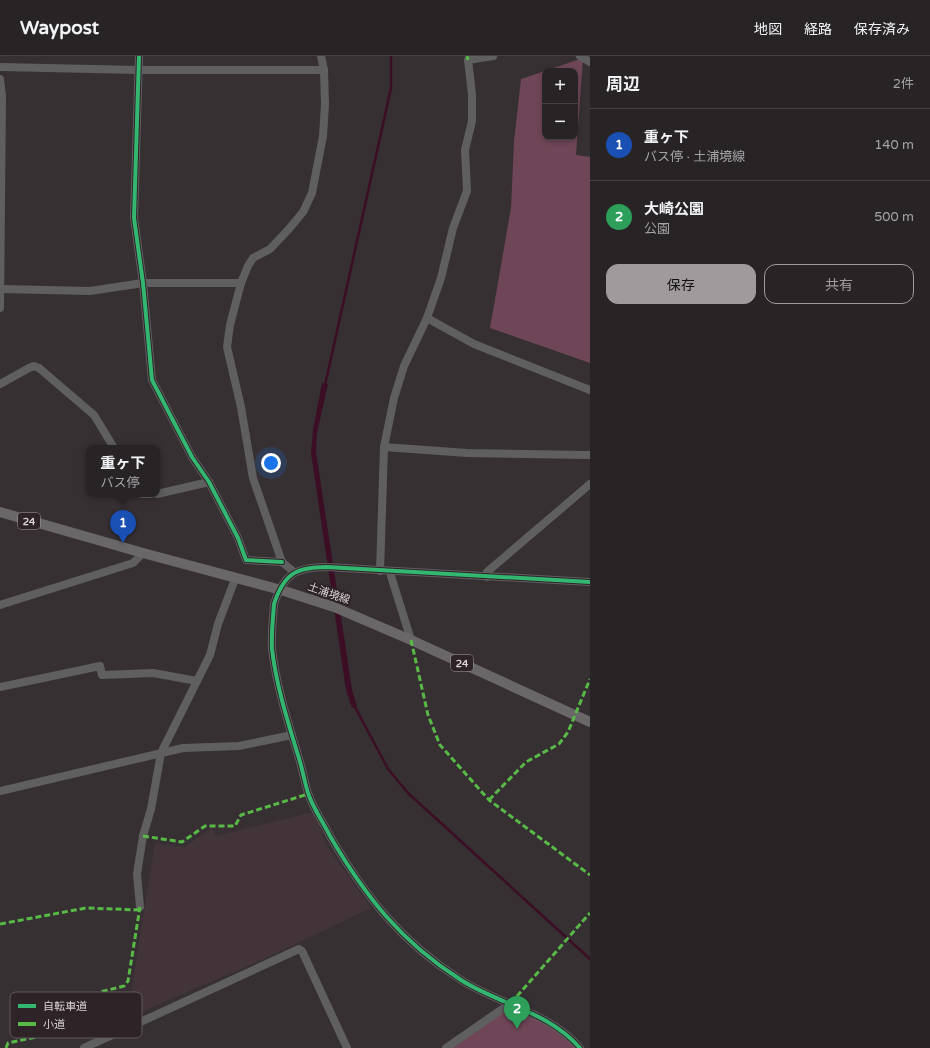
<!DOCTYPE html>
<html lang="ja">
<meta charset="utf-8">
<style>
body{margin:0;font-family:"Varela Round","Noto Sans JP",sans-serif;background:#302c2e;color:#f1f3f6}
.controls{position:absolute;right:12px;top:12px;display:grid;overflow:hidden;border-radius:8px;box-shadow:0 2px 6px #0003}
.controls button{width:36px;height:36px;display:grid;place-items:center;padding:0;border:0;border-bottom:1px solid #444143;background:#282426;color:#f1f3f6;font:20px sans-serif}
.you{position:absolute;left:271px;top:407px;width:14px;height:14px;margin:-10px;border:3px solid #fff;border-radius:50%;background:#1a73e8;box-shadow:0 0 0 6px #1a73e833}
.badge{display:grid;place-items:center;width:26px;height:26px;border-radius:50%;background:#a09a9c;color:#fff;font-size:13px;font-weight:700}
.pin{position:absolute;translate:-50% -33px;filter:drop-shadow(0 1px 2px #0008)}
.pin::after{content:'';position:absolute;top:21px;width:14px;height:12px;background:inherit;clip-path:polygon(0 0,100% 0,50% 100%)}
.popup{position:absolute;left:86px;top:389px;width:74px;height:52px;box-sizing:border-box;display:grid;place-content:center;border-radius:8px;background:#282426;filter:drop-shadow(0 1px 3px #0005);font-size:13px;white-space:nowrap;color:#a5a4a7}
.popup b{font-size:15px;color:#f1f3f6}
.popup::after{content:'';position:absolute;left:50%;top:100%;margin-left:-8px;border:8px solid transparent;border-top-color:#282426}
.list{margin:0;padding:0;list-style:none}
h2{display:flex;justify-content:space-between;align-items:center;height:52px;margin:0;padding:0 16px;font-size:17px}
h2 small{font-size:13px;font-weight:400;color:#a5a4a7}
.list li{display:grid;grid-template-columns:26px 1fr auto;gap:12px;align-items:center;box-sizing:border-box;height:72px;padding:0 16px;border-top:1px solid #444143}
.list b{display:block;font-size:15px;white-space:nowrap}
.list p{margin:0;font-size:13px;white-space:nowrap;color:#a5a4a7}
.list em{font-size:13px;font-style:normal;color:#a5a4a7}
.actions{display:flex;gap:8px;padding:12px 16px}
.actions a{flex:1;padding:9px 0;border:1px solid #a09a9c;border-radius:12px;text-align:center;font-size:14px;color:#a09a9c}
.actions .main{background:#a09a9c;color:#111}
.map{position:relative;flex:none;width:590px;height:992px;overflow:hidden}
header{display:flex;align-items:center;gap:24px;box-sizing:border-box;height:56px;padding:0 20px;background:#282426;border-bottom:1px solid #444143}
header strong{font-size:19px}
nav{display:flex;gap:22px;margin-inline-start:auto;font-size:14px}
main{display:flex}
aside{flex:1;background:#282426}
.map>svg:first-child{display:block}
</style>
<header>
<strong>Waypost</strong>
<nav><a>地図</a><a>経路</a><a>保存済み</a></nav>
</header>
<main>
<div class="map">
<svg width="590" height="992" viewBox="0 0 590 992">
<rect width="100%" height="100%" fill="#363033"/>
<polygon fill="#43343a" points="313,756 329,793 371,852 264,903 127,962 155,787 185,791 212,771 216,780"/>
<g fill="#6e4657" fill-rule="evenodd">
<path d="M583,2L576,99L590,101V307L490,272L511,152L514,85L521,23ZM545,15H575V81H545Z"/>
<polygon points="511,947 532,956 580,992 446,992"/>
</g>
<polygon fill="#3b0e25" points="322,327 328,328 317,377 316,396 352,633 357,650 352,652 346,634 311,397 313,374"/>
<g fill="none" stroke-linecap="round" stroke-linejoin="round">
<g stroke="#3b0e25" stroke-width="2.5">
<polyline points="325,329 391,32 391,0"/>
<polyline points="354,649 388,713 408,737 590,903"/>
</g>
<g stroke="#605f5f" stroke-width="8">
<polyline points="139,0 134,162 143,227 152,324 192,401 209,426 238,482 246,504 282,506"/>
<polyline points="580,0 590,6"/>
<polyline points="0,11 139,14 324,14"/>
<polyline points="0,23 2,40 0,252"/>
<polyline points="1,233 90,235 143,227 241,227"/>
<polyline points="427,262 474,288 590,334"/>
<polyline points="0,328 29,312 34,310 39,312 94,359 114,392"/>
<polyline points="384,391 467,397 590,399"/>
<polyline points="142,438 151,438"/>
<polyline points="157,438 209,426"/>
<polyline points="380,515 384,391 394,342 404,310 427,262 441,222 453,172 467,135 465,94 472,65 472,38 468,4 493,0"/>
<polyline points="391,515 391,520 411,584"/>
<polyline points="294,516 282,506 253,422 241,351 227,291 230,269 241,227 248,210 253,202 270,193 288,174 303,156 312,137 323,80 325,48 324,14 321,0"/>
<polyline points="487,521 487,516 590,428"/>
<polyline points="0,549 133,507 143,497"/>
<polyline points="0,631 100,610 102,619 153,617 197,625"/>
<polyline points="0,735 183,692 239,690 292,679"/>
<polyline points="140,851 137,818 143,780 151,753 161,697 210,599 218,568 235,523"/>
<polyline points="84,992 299,893 302,895 347,992"/>
<polyline points="446,992 511,947"/>
<path d="M580,992C548,955 500,949 461,924C401,886 365,840 330,780C323,766 313,752 308,737C304,724 302,710 297,696C287,663 276,628 272,593C271,579 273,563 274,548C284,517 297,511 327,511L590,526"/>
</g>
<polyline stroke="#6a6769" stroke-width="10" points="0,456 143,497 281,534 334,551 411,584 590,666"/>
<g stroke="#58b947" stroke-width="3" stroke-dasharray="6 3" stroke-linecap="butt">
<polyline points="467,0 468,4"/>
<polyline points="411,584 428,659 440,689 489,744 590,819"/>
<polyline points="489,744 526,706 559,688 568,676 590,623"/>
<polyline points="143,780 182,786 205,770 235,770 241,759 308,738"/>
<polyline points="0,868 86,852 140,854"/>
<polyline points="511,947 590,857"/>
<polyline points="6,992 8,987 60,976 108,958 100,936 124,930 128,925 140,851"/>
</g>
<defs>
<g id="cycleway">
<polyline points="139,0 134,162 143,227 152,324 192,401 209,426 238,482 246,504 282,506"/>
<path d="M580,992C548,955 500,949 461,924C401,886 365,840 330,780C323,766 313,752 308,737C304,724 302,710 297,696C287,663 276,628 272,593C271,579 273,563 274,548C284,517 297,511 327,511L590,526"/>
</g>
</defs>
<use href="#cycleway" stroke="#2e2428" stroke-width="6"/>
<use href="#cycleway" stroke="#33b770" stroke-width="4"/>
</g>
<g text-anchor="middle" stroke-width="4" stroke-linejoin="round" paint-order="stroke">
<g fill="#2e2428" stroke="#a69ea1" stroke-width="1">
<rect x="18" y="457" width="22" height="16" rx="3"/>
<rect x="451" y="599" width="22" height="16" rx="3"/>
</g>
<g font-size="10" font-weight="bold" fill="#d9d3d5">
<text x="29" y="469">24</text>
<text x="462" y="611">24</text>
</g>
<g font-size="11" fill="#d9d3d5" stroke="#2e2428">
<text transform="translate(329 537) rotate(19)" y="4">土浦境線</text>
</g>
</g>
<rect x="10" y="936" width="132" height="46" rx="6" fill="#2e2428" stroke="#61595c" stroke-width="1"/>
<rect x="18" y="948" width="18" height="4" fill="#33b770"/>
<rect x="18" y="966" width="18" height="4" fill="#58b947"/>
<g font-size="11" fill="#d9d3d5">
<text x="43" y="954">自転車道</text>
<text x="43" y="972">小道</text>
</g>
</svg>
<div class="controls">
<button>+</button>
<button>−</button>
</div>
<div class="you"></div>
<div class="pin badge" style="left:123px;top:487px;background:#1a4fb4">1</div>
<div class="popup"><b>重ヶ下</b>バス停</div>
<div class="pin badge" style="left:517px;top:973px;background:#2e9e5b">2</div>
</div>
<aside>
<h2>周辺<small>2件</small></h2>
<ul class="list">
<li><span class="badge" style="background:#1a4fb4">1</span><div><b>重ヶ下</b><p>バス停 · 土浦境線</p></div><em>140 m</em></li>
<li><span class="badge" style="background:#2e9e5b">2</span><div><b>大崎公園</b><p>公園</p></div><em>500 m</em></li>
</ul>
<div class="actions"><a class="main">保存</a><a>共有</a></div>
</aside>
</main>
